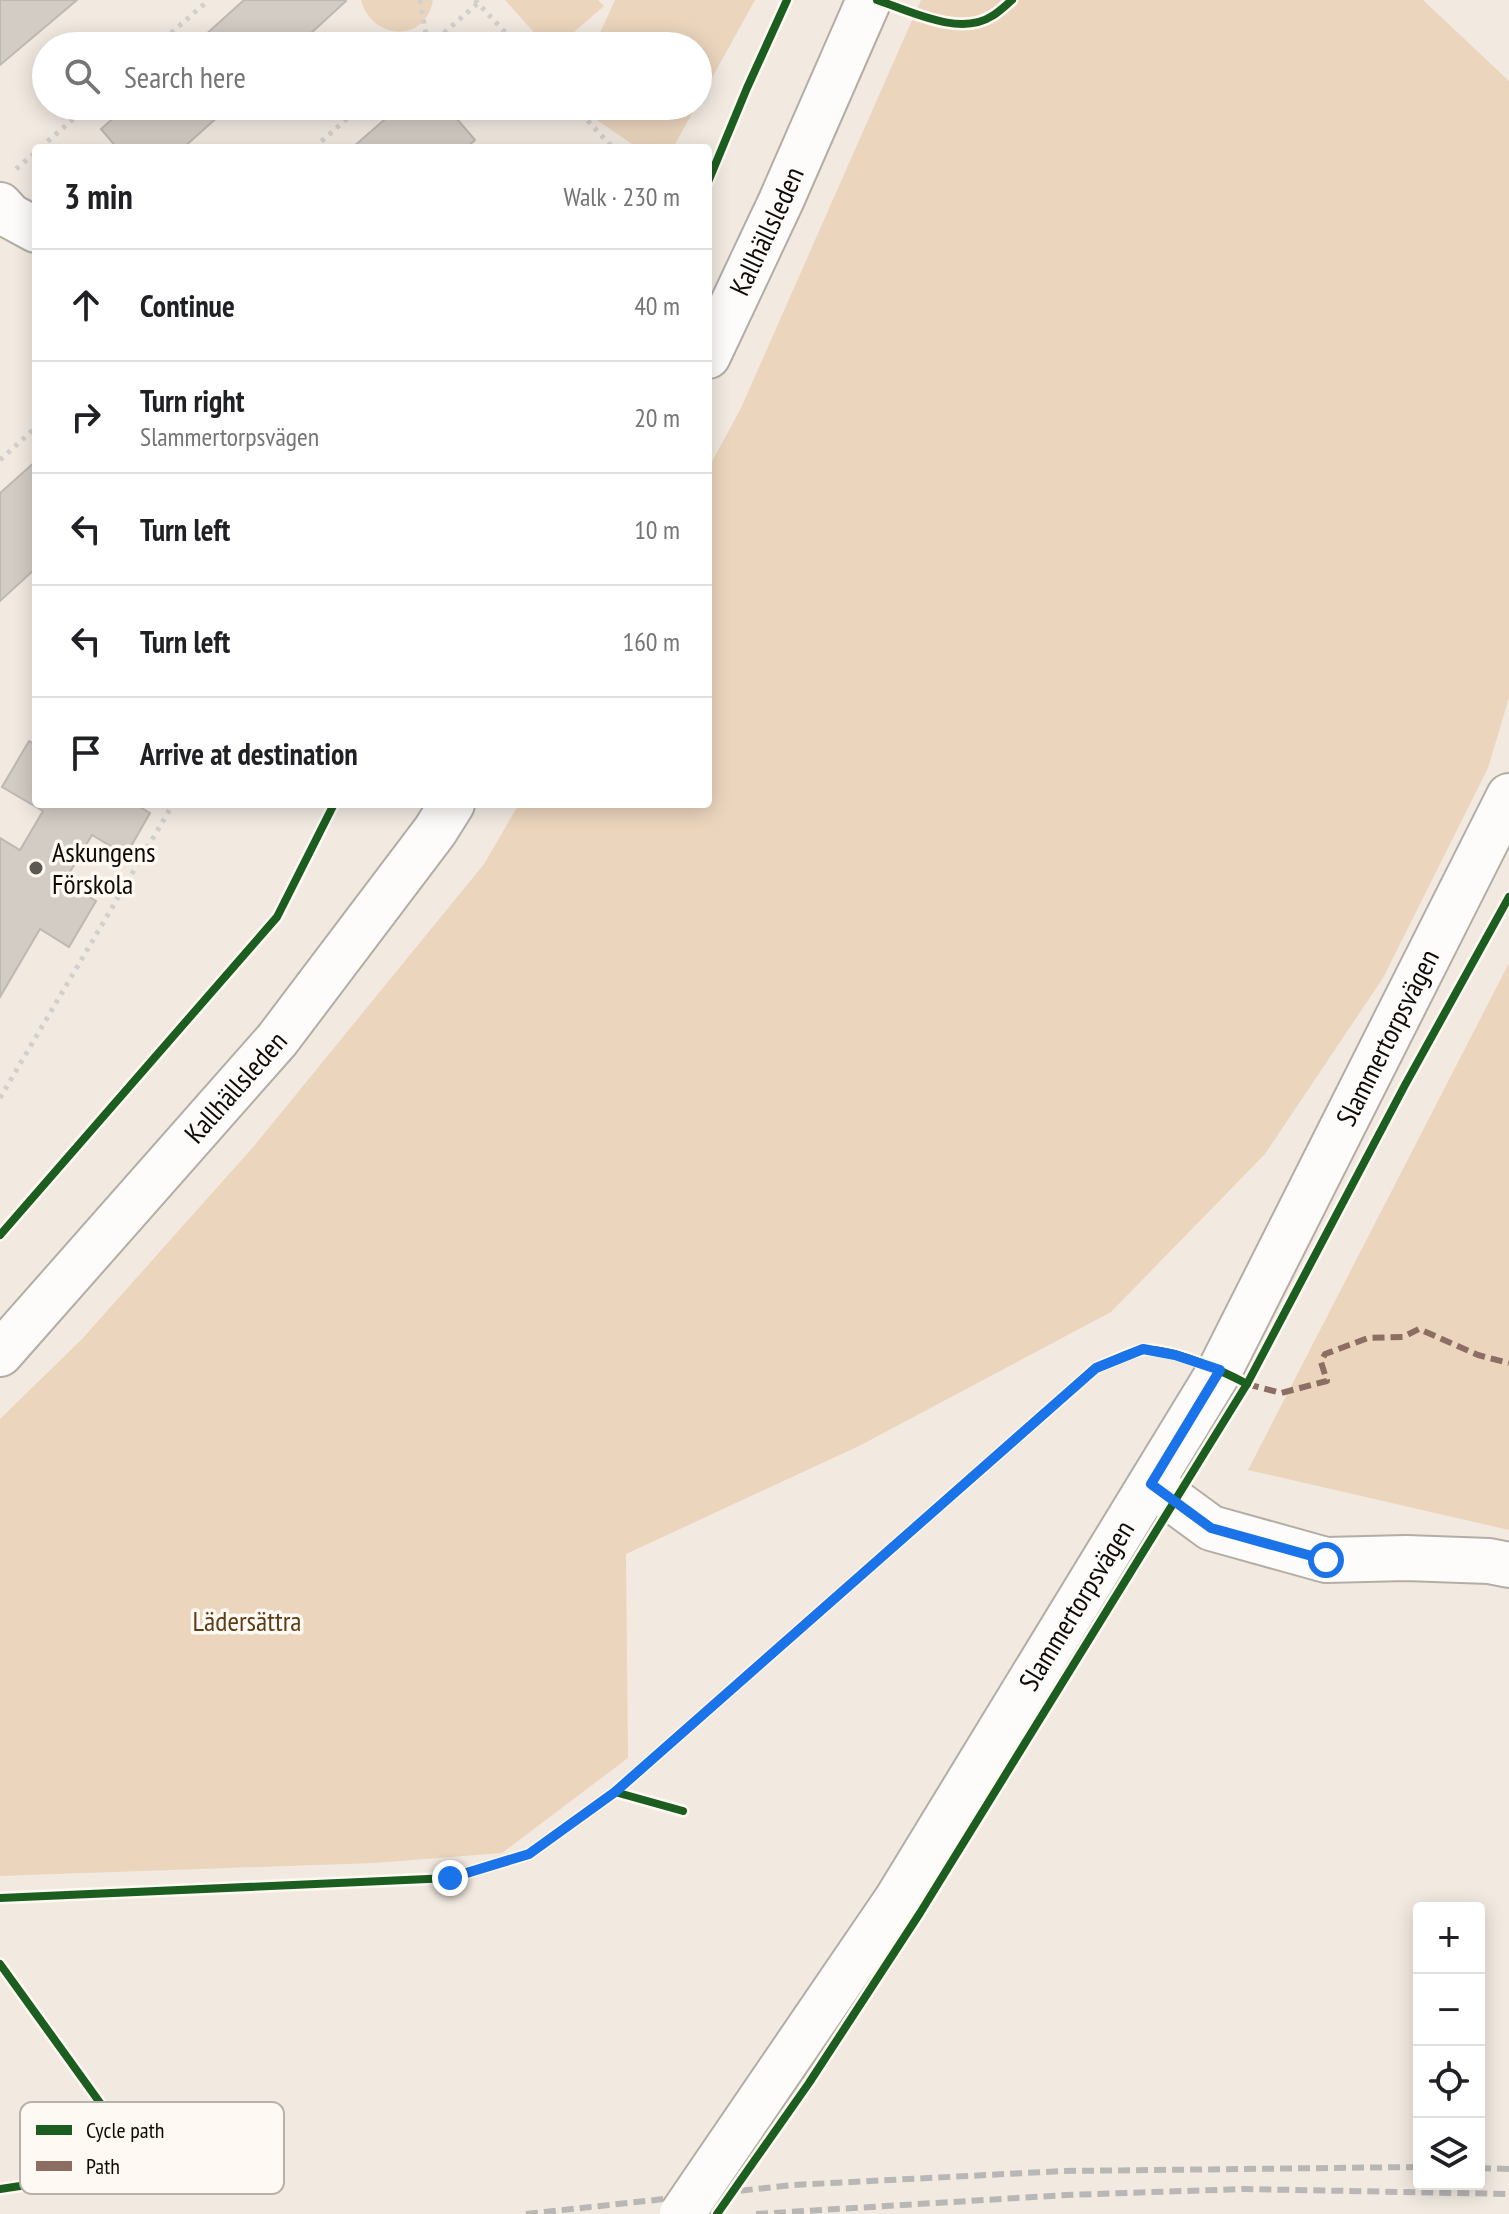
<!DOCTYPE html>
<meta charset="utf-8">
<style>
body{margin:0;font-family:"PT Sans Narrow",sans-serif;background:#f2f2f2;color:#202124}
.controls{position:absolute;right:24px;bottom:24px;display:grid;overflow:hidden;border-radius:8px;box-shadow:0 4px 20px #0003}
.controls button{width:72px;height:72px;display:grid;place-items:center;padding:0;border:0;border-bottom:2px solid #e0e0e0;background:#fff;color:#202124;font:40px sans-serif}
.stop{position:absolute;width:24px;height:24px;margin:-18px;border:6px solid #1a73e8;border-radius:50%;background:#fff}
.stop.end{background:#1a73e8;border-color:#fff;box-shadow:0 2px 8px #0008}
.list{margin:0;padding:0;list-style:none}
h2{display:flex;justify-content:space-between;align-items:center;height:104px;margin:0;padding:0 32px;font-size:34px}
h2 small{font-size:26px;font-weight:400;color:#757577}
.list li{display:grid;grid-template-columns:52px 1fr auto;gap:24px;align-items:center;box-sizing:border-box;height:112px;padding:0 32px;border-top:2px solid #e0e0e0}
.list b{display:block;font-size:30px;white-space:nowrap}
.list p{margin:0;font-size:26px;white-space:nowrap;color:#757577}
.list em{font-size:26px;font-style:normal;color:#757577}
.icon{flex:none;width:44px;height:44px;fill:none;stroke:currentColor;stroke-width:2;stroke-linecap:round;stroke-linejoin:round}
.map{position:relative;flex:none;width:1509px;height:2214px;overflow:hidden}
.search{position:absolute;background:#fff;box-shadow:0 4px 20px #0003;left:32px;top:32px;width:680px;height:88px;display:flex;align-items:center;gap:20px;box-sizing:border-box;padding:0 28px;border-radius:44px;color:#757577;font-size:30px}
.panel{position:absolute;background:#fff;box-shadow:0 4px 20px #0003;left:32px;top:144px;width:680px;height:664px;border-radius:8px}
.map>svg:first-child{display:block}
</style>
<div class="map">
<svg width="1509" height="2214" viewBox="0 0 1509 2214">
<rect width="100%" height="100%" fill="#f2eae1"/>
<g fill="#ebd5bd">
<path d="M361,0H433C426,43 372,41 361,0Z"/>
<polygon points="505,0 598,0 604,6 558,46 546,46"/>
<polygon points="615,0 755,0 698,103 698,46 594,46"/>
<polygon points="921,0 1423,0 1509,81 1509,698 1488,768 1383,978 1265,1154 1111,1312 859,1446 626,1554 628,1758 502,1853 374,1863 0,1876 0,1419 82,1339 254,1146 484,864 519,804 708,804 708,469 741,408"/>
<polygon points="576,106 696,106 673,148 638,148"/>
<polygon points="1509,963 1509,1530 1248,1470"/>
</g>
<g fill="#d3ccc5" stroke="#beb8b2" stroke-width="2">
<polygon points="0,0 77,0 0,65"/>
<polygon points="244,0 345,0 346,1 297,46 193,46"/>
<polygon points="127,106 230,106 183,148 117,148 101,129"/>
<polygon points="400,106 446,106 475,140 466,148 352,148"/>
<polygon points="36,461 36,568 0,601 0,493"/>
<polygon points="29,741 36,745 36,804 135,804 150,813 126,855 92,835 64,882 96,901 69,947 40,929 0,997 0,838 20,850 43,811 2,787"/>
</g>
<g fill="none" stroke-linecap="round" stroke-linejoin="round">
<defs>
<g id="minor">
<polyline points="0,205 10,216 36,230"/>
<path id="s1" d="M708,356L781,201L869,0"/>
<path id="s2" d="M0,1354L277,1040L435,831L452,804"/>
<polyline points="1151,1484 1211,1528 1326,1560 1406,1558 1489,1561 1509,1565"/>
<path id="s3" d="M897,1899L1220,1370L1509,796"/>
</g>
</defs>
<use href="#minor" stroke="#b3ada6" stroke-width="48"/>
<g stroke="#d2d0cd" stroke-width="5" stroke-dasharray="4 6" stroke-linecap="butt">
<polyline points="420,0 428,46"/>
<polyline points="475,0 518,46"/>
<polyline points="156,46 209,0"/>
<polyline points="429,46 478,3"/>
<polyline points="574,106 613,148"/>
<polyline points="40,148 88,106"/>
<polyline points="314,148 361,106"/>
<polyline points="16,169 36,152"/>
<polyline points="0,460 36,427"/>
<polyline points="0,1098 173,804"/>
</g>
<use href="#minor" stroke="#fdfcfa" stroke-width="44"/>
<g stroke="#b9b7b5" stroke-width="6" stroke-dasharray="12 6" stroke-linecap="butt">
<polyline points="1479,2168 1509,2169"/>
<polyline points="526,2214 793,2185 1064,2171 1419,2167"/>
<polyline points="756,2214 1066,2195 1244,2189 1509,2194"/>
</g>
<defs>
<polyline id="minor-bridge" points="682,2214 897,1899"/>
</defs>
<use href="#minor-bridge" stroke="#b3ada6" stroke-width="48" stroke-linecap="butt"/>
<use href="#minor-bridge" stroke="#fdfcfa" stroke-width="44"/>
<polyline stroke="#8d6e63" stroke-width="6" stroke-dasharray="12 6" stroke-linecap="butt" points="1247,1384 1281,1393 1327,1381 1321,1362 1325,1354 1368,1338 1403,1337 1419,1329 1478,1355 1509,1363"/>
<defs>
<g id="cycleway">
<path d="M877,0C910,11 960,37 992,16C999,12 1006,5 1012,0"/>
<polyline points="708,182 747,88 787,0"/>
<polyline points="0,1235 277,917 334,804"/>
<path d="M615,1792L1096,1368C1110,1363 1129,1351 1144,1350C1171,1348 1223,1371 1247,1384"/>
<polyline points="0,1898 450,1878 529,1854 615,1792 683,1811"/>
<polyline points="0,1964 111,2118 112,2149 108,2163 86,2176 0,2189"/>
<polyline points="717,2214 809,2083 920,1913 1247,1384 1405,1085 1509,897"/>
</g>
</defs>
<use href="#cycleway" stroke="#fff9f3" stroke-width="13"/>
<use href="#cycleway" stroke="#1b5e20" stroke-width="8"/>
</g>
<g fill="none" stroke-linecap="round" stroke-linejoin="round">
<polyline stroke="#1a73e8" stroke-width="10" points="450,1878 529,1854 615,1792 1096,1368 1143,1349 1175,1355 1220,1370 1151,1484 1211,1528 1326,1560"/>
</g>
<circle fill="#5e5853" stroke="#fff9f3" stroke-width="3" cx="36" cy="868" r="8"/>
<g text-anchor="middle" stroke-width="7" stroke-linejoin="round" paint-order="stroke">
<g font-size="28" fill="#0f0a06" stroke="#fff9f3">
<text dy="10" stroke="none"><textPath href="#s1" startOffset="138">Kallhällsleden</textPath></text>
<text dy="10" stroke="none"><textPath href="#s3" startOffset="992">Slammertorpsvägen</textPath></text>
<text dy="10" stroke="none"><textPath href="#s2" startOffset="356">Kallhällsleden</textPath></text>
<text dy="10" stroke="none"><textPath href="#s3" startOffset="344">Slammertorpsvägen</textPath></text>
</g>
<g font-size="28" fill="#0f0a06" stroke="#fff9f3" text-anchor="start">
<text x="52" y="862">Askungens<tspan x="52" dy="32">Förskola</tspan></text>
</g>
<g font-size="28" fill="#5d3d15" stroke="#fff9f3">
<text x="247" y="1631">Lädersättra</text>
</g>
</g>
<rect x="20" y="2102" width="264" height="92" rx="12" fill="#fff9f3" stroke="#b7b1ac" stroke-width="2"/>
<rect x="36" y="2125" width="36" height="10" fill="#1b5e20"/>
<rect x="36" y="2161" width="36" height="10" fill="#8d6e63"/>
<g font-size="22" fill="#0f0a06">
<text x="86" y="2138">Cycle path</text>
<text x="86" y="2174">Path</text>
</g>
</svg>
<div class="controls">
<button>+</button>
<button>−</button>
<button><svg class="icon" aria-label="locate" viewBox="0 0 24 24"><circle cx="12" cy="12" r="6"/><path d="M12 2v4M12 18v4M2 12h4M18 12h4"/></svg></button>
<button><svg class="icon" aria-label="layers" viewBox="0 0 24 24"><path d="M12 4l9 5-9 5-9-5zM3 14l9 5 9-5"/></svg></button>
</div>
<div class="stop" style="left:1326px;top:1560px"></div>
<div class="stop end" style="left:450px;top:1878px"></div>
<div class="search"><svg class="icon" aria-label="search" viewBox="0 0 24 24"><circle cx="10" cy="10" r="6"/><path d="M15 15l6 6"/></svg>Search here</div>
<section class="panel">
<h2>3 min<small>Walk · 230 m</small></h2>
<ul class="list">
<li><svg class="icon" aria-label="ahead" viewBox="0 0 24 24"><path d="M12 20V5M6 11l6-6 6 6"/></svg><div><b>Continue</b></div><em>40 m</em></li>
<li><svg class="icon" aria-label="right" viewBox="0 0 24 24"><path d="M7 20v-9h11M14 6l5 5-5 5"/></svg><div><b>Turn right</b><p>Slammertorpsvägen</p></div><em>20 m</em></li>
<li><svg class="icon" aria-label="left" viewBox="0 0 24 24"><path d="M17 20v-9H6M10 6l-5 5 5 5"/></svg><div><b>Turn left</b></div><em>10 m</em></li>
<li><svg class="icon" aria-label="left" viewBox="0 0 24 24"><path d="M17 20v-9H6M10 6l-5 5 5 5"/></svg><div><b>Turn left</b></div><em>160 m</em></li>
<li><svg class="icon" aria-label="arrive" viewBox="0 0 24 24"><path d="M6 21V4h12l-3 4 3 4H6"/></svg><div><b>Arrive at destination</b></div></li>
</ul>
</section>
</div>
